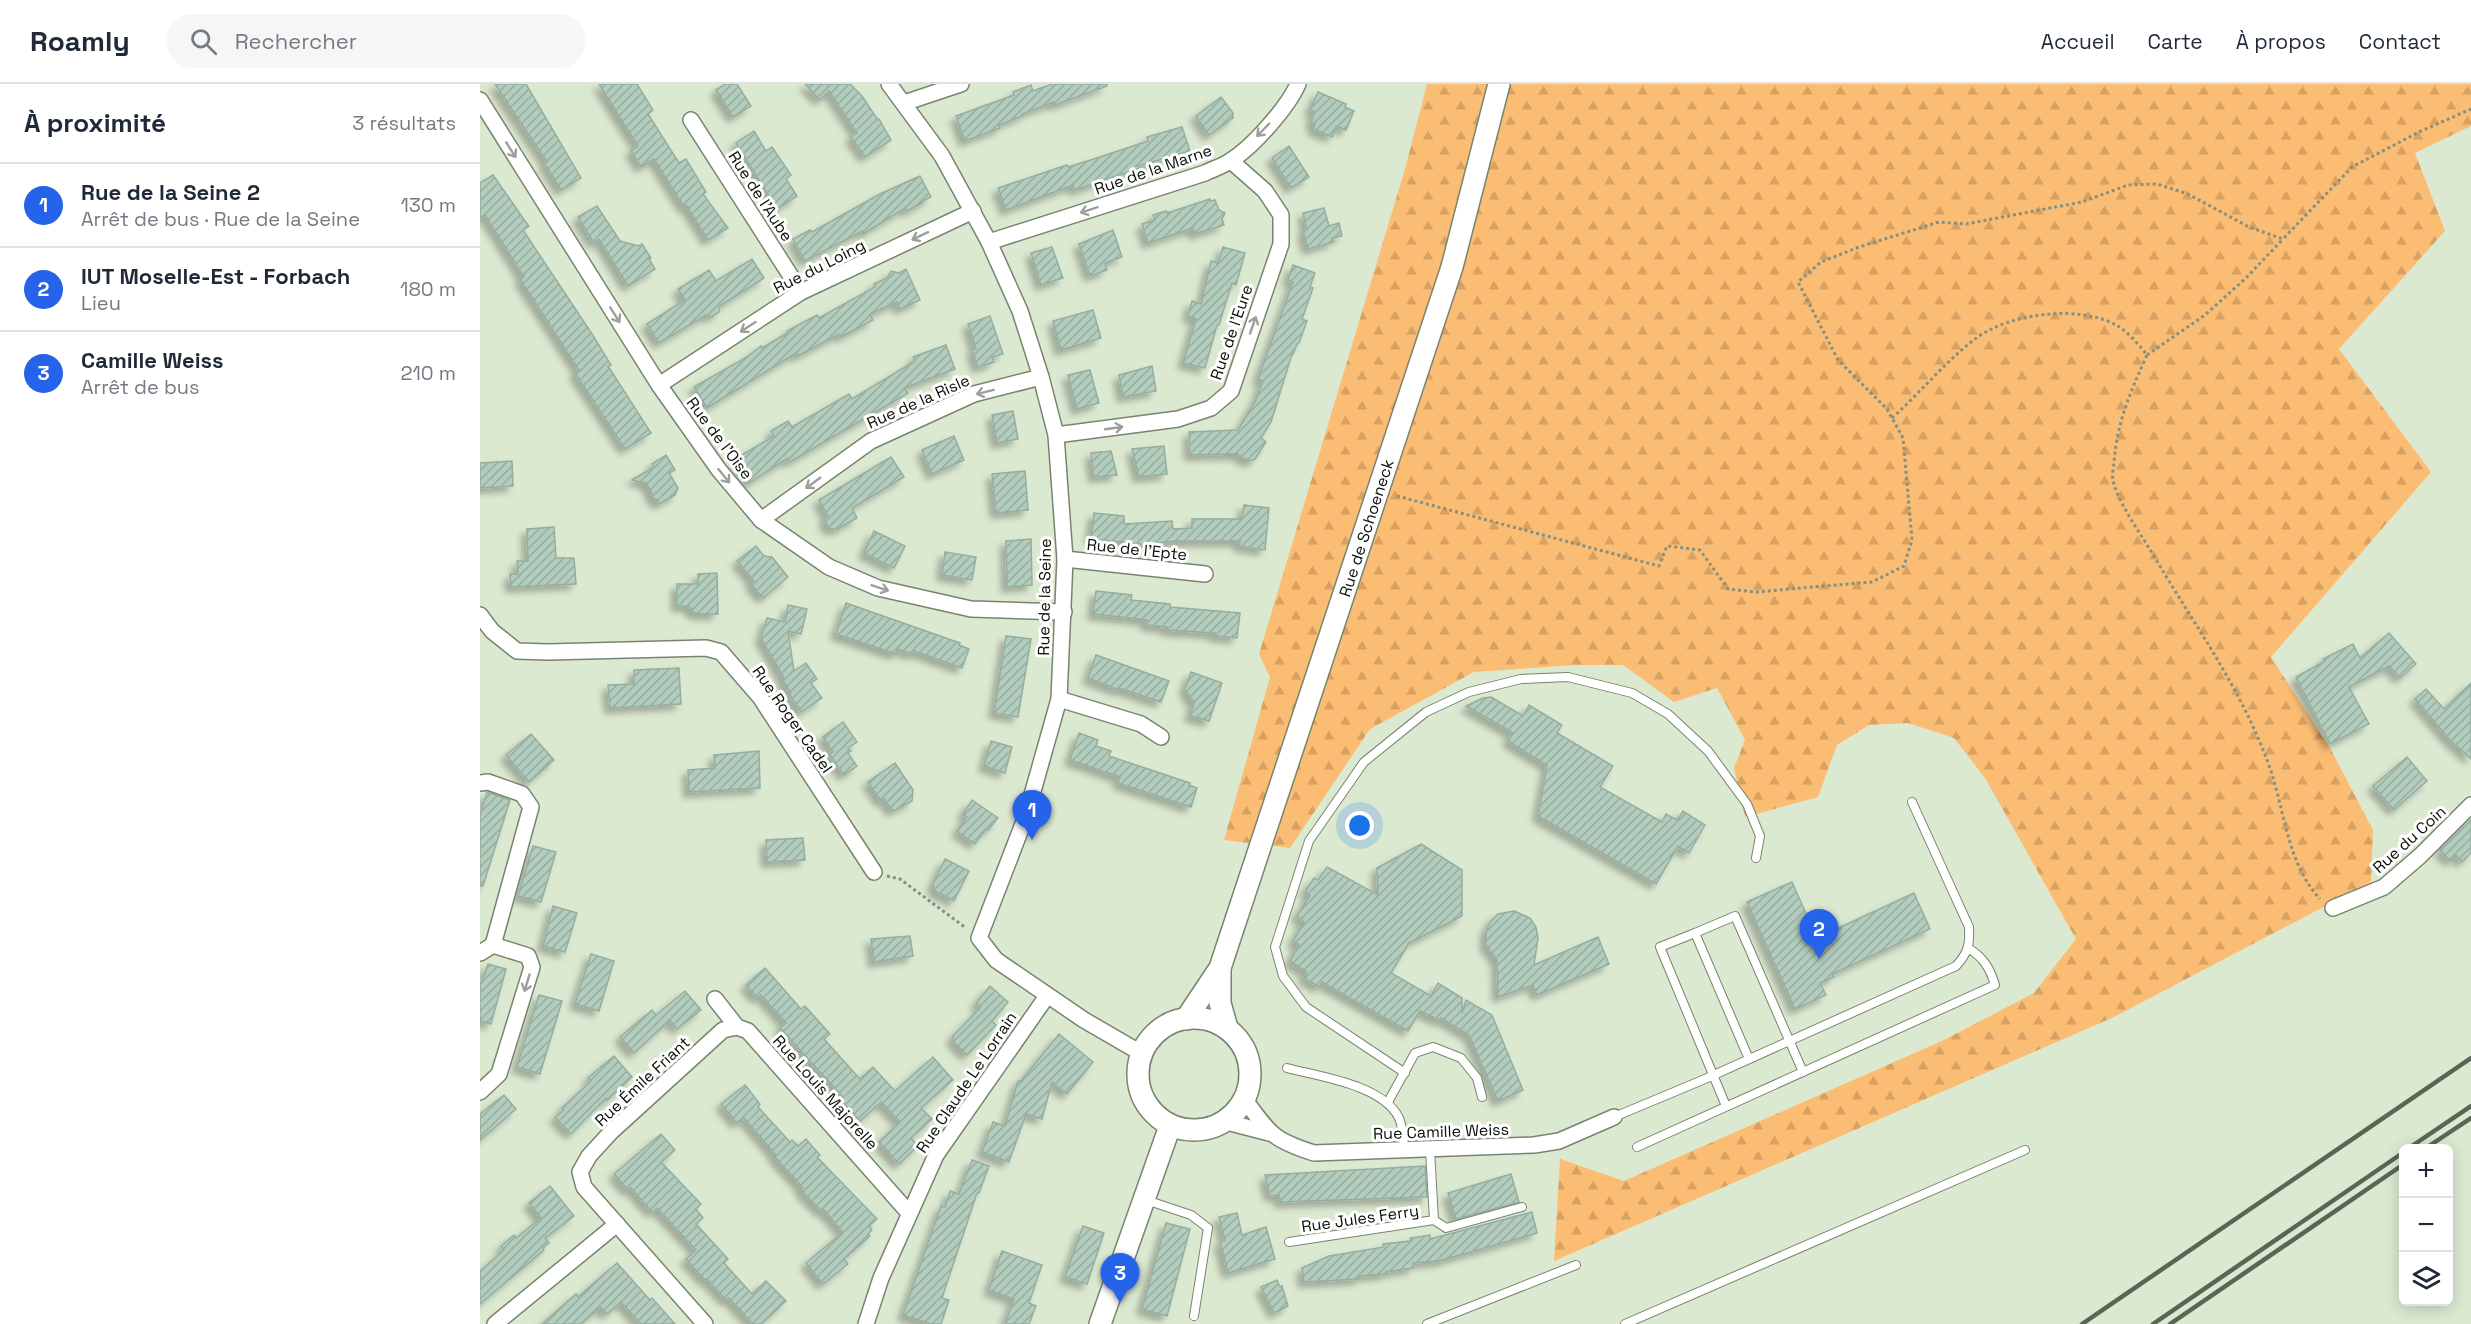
<!DOCTYPE html>
<html lang="fr">
<meta charset="utf-8">
<style>
body{margin:0;font-family:"Space Grotesk",sans-serif;background:#f6f6f7;color:#1f2937}
.controls{position:absolute;right:18px;bottom:18px;display:grid;overflow:hidden;border-radius:9px;box-shadow:0 3px 15px #0003}
.controls button{width:54px;height:54px;display:grid;place-items:center;padding:0;border:0;border-bottom:2px solid #e0e1e3;background:#fff;color:#1f2937;font:30px sans-serif}
.you{position:absolute;left:880px;top:742px;width:21px;height:21px;margin:-15px;border:4px solid #fff;border-radius:50%;background:#1a73e8;box-shadow:0 0 0 9px #1a73e833}
.badge{display:grid;place-items:center;width:39px;height:39px;border-radius:50%;background:#2563eb;color:#fff;font-size:20px;font-weight:700}
.pin{position:absolute;translate:-50% -50px;filter:drop-shadow(0 2px 3px #0008)}
.pin::after{content:'';position:absolute;top:32px;width:21px;height:18px;background:inherit;clip-path:polygon(0 0,100% 0,50% 100%)}
.list{margin:0;padding:0;list-style:none}
h2{display:flex;justify-content:space-between;align-items:center;height:78px;margin:0;padding:0 24px;font-size:26px}
h2 small{font-size:20px;font-weight:400;color:#747a83}
.list li{display:grid;grid-template-columns:39px 1fr auto;gap:18px;align-items:center;box-sizing:border-box;height:84px;padding:0 24px;border-top:2px solid #e0e1e3}
.list b{display:block;font-size:22px;white-space:nowrap}
.list p{margin:0;font-size:20px;white-space:nowrap;color:#747a83}
.list em{font-size:20px;font-style:normal;color:#747a83}
.icon{flex:none;width:33px;height:33px;fill:none;stroke:currentColor;stroke-width:2;stroke-linecap:round;stroke-linejoin:round}
.map{position:relative;flex:none;width:1991px;height:1240px;overflow:hidden}
header{display:flex;align-items:center;gap:36px;box-sizing:border-box;height:84px;padding:0 30px;background:#fff;border-bottom:2px solid #e0e1e3}
header strong{font-size:28px}
nav{display:flex;gap:33px;margin-inline-start:auto;font-size:21px}
.search{width:420px;height:54px;background:#f6f6f7;display:flex;align-items:center;gap:15px;box-sizing:border-box;padding:0 21px;border-radius:33px;color:#747a83;font-size:22px}
main{display:flex}
aside{flex:1;background:#fff}
.map>svg:first-child{display:block}
</style>
<header>
<strong>Roamly</strong>
<div class="search"><svg class="icon" aria-label="search" viewBox="0 0 24 24"><circle cx="10" cy="10" r="6"/><path d="M15 15l6 6"/></svg>Rechercher</div>
<nav><a>Accueil</a><a>Carte</a><a>À propos</a><a>Contact</a></nav>
</header>
<main>
<aside>
<h2>À proximité<small>3 résultats</small></h2>
<ul class="list">
<li><span class="badge">1</span><div><b>Rue de la Seine 2</b><p>Arrêt de bus · Rue de la Seine</p></div><em>130 m</em></li>
<li><span class="badge">2</span><div><b>IUT Moselle-Est - Forbach</b><p>Lieu</p></div><em>180 m</em></li>
<li><span class="badge">3</span><div><b>Camille Weiss</b><p>Arrêt de bus</p></div><em>210 m</em></li>
</ul>
</aside>
<div class="map">
<svg width="1991" height="1240" viewBox="0 0 1991 1240">
<defs>
<pattern id="forest-firs" width="22" height="20" patternUnits="userSpaceOnUse" patternTransform="scale(1.5)"><rect width="22" height="20" fill="#fbbd73"/><path d="M5 1l3.5 6h-7zM16 11l3.5 6h-7z" fill="#d6a162"/></pattern>
<pattern id="building-hatch" width="6" height="6" patternUnits="userSpaceOnUse" patternTransform="scale(1.5)"><rect width="6" height="6" fill="#b2ccbd"/><path d="M-1 1l2-2M0 6l6-6M5 7l2-2" fill="none" stroke="#98aea1"/></pattern>
<filter id="shadow"><feDropShadow dx="-5.5" dy="5.5" stdDeviation="3" flood-color="#0004"/></filter>
</defs>
<rect width="100%" height="100%" fill="#dce9d1"/>
<polygon fill="url(#forest-firs)" points="947,0 1991,0 1991,42 1935,69 1965,147 1859,265 1951,388 1791,573 1851,666 1893,746 1891,798 1634,933 1074,1177 1080,1075 1144,1097 1464,956 1554,909 1596,855 1505,694 1474,654 1428,639 1389,641 1357,661 1338,713 1265,733 1254,684 1265,656 1237,604 1194,618 1143,581 1095,581 994,588 890,645 810,764 744,756 790,593 779,570 925,85"/>
<g fill="url(#building-hatch)" stroke="#94aea0" stroke-width="1.5" filter="url(#shadow)">
<polygon points="15,0 46,0 101,94 81,106 65,80 67,78"/>
<polygon points="119,0 157,0 173,26 168,30 199,79 206,75 226,108 223,110 248,144 228,156 206,121 204,123 174,75 161,83 151,67 158,62"/>
<polygon points="245,0 257,0 271,22 253,33 236,6"/>
<polygon points="325,0 370,0 382,12 398,36 399,35 411,56 385,73 371,53 377,49 349,7 340,16"/>
<polygon points="572,0 627,0 627,2 575,21 574,18 542,30 542,32 519,41 520,44 485,57 476,32 534,11 533,8 551,1 553,7"/>
<polygon points="838,8 866,20 865,23 874,27 866,46 856,42 852,53 833,45 835,40 831,38 835,28 830,26"/>
<polygon points="741,13 753,29 753,34 729,51 716,32"/>
<polygon points="702,43 710,67 658,82 659,84 595,106 593,101 526,126 518,104 587,81 588,83 617,74 668,57 667,53"/>
<polygon points="274,47 286,67 292,63 311,91 306,95 317,112 297,125 256,59"/>
<polygon points="809,62 829,93 811,104 792,74"/>
<polygon points="13,91 45,137 49,142 43,146 112,250 131,281 128,282 171,349 145,365 95,289 99,286 40,195 44,193 5,131 0,134 0,99"/>
<polygon points="440,92 451,113 441,118 442,119 427,127 425,124 383,150 382,147 325,177 313,155 330,146 332,148 400,110"/>
<polygon points="730,115 731,117 735,116 739,126 745,129 742,135 744,141 715,150 713,144 668,159 662,140 675,136 673,131 686,127 687,129"/>
<polygon points="117,122 140,157 158,162 162,160 171,174 169,175 175,185 148,202 119,155 114,159 98,133"/>
<polygon points="844,124 849,142 859,139 862,152 852,154 853,158 828,165 823,147 827,146 823,129"/>
<polygon points="633,146 642,173 625,179 627,186 610,192 599,160"/>
<polygon points="572,163 583,194 561,201 551,169"/>
<polygon points="743,163 765,169 756,201 752,199 739,241 737,241 725,284 703,279 716,235 708,232 712,217 721,220 731,177 738,179"/>
<polygon points="272,175 284,194 240,222 239,228 231,233 226,231 179,259 167,240 205,216 198,205 229,186 236,197"/>
<polygon points="813,181 835,189 830,203 833,204 822,235 827,237 819,259 817,260 813,270 812,270 791,338 781,354 786,358 775,375 768,377 757,370 710,371 709,348 758,346 776,316 783,297 778,295 813,198 808,196"/>
<polygon points="426,185 440,216 420,225 417,218 390,230 393,236 361,253 359,250 318,272 316,269 227,324 214,303 267,273 281,262 282,264 306,250 307,247 337,231 339,234 395,203 394,200 407,194 411,187 419,189"/>
<polygon points="613,226 621,254 581,266 573,237"/>
<polygon points="510,232 523,270 512,273 514,278 498,283 492,266 496,265 488,240"/>
<polygon points="466,261 475,285 424,304 428,309 310,378 308,374 269,399 255,375 294,352 291,347 308,337 312,343 369,310 372,315 435,277 433,273"/>
<polygon points="672,282 676,307 643,313 639,291"/>
<polygon points="610,286 619,319 597,325 588,291"/>
<polygon points="533,327 538,355 517,359 512,331"/>
<polygon points="474,352 484,376 452,390 442,366"/>
<polygon points="684,362 687,390 659,393 652,365"/>
<polygon points="631,367 637,391 614,393 611,369"/>
<polygon points="186,371 195,386 189,389 198,404 195,411 179,420 176,415 171,414 172,409 166,399 152,396 174,383 172,380"/>
<polygon points="411,373 424,393 372,424 377,434 356,446 349,444 344,435 348,432 339,416"/>
<polygon points="32,377 33,402 0,404 0,379"/>
<polygon points="545,387 548,426 516,429 512,390"/>
<polygon points="764,421 789,424 785,466 759,462 760,457 695,457 678,459 678,462 661,463 661,460 611,455 614,429 644,432 644,440 692,437 693,445 712,444 712,435 762,435"/>
<polygon points="74,443 76,474 94,474 96,500 31,503 30,490 38,490 37,477 48,477 47,445"/>
<polygon points="394,447 425,462 414,484 384,469"/>
<polygon points="551,455 552,501 527,503 526,457"/>
<polygon points="276,462 284,472 292,473 308,493 283,514 271,500 274,497 257,477"/>
<polygon points="465,468 496,473 492,496 462,491"/>
<polygon points="237,489 238,530 219,530 213,528 209,522 197,522 197,500 218,500 218,490"/>
<polygon points="616,507 652,511 651,516 690,520 690,523 760,529 757,554 735,552 735,549 687,546 687,543 666,541 667,536 613,530"/>
<polygon points="366,519 480,559 479,561 489,565 482,584 434,567 433,570 417,565 416,570 356,550"/>
<polygon points="308,521 327,525 321,550 308,547 314,587 326,579 337,595 331,599 342,614 321,628 309,610 311,609 302,595 304,594 281,554 287,534 305,538"/>
<polygon points="1909,549 1936,580 1920,594 1909,582 1869,603 1889,640 1850,660 1816,593 1845,577 1843,575 1873,560 1880,574"/>
<polygon points="526,552 551,555 538,633 514,629"/>
<polygon points="616,571 689,597 681,618 639,604 639,606 608,594"/>
<polygon points="199,584 201,620 130,624 128,601 154,600 154,586"/>
<polygon points="711,588 742,599 729,637 710,632 714,619 705,605"/>
<polygon points="1991,599 1991,675 1969,655 1935,615 1946,605 1964,625"/>
<polygon points="1011,613 1043,632 1049,621 1082,641 1077,649 1133,682 1120,703 1182,738 1186,730 1197,736 1203,727 1225,741 1209,769 1198,762 1176,800 1058,732 1067,681 1028,657 1033,649 986,622 1003,614"/>
<polygon points="363,638 377,658 368,664 371,667 368,669 377,682 364,691 349,670 353,668 343,653"/>
<polygon points="599,649 618,656 616,662 631,667 629,672 710,699 709,701 717,704 711,723 638,699 640,693 590,676"/>
<polygon points="51,650 74,676 49,698 26,671"/>
<polygon points="511,657 532,663 525,689 504,682"/>
<polygon points="279,667 280,704 209,708 208,686 235,684 234,671"/>
<polygon points="1927,673 1947,697 1914,726 1893,702"/>
<polygon points="415,679 433,706 432,717 413,727 404,715 401,717 388,698"/>
<polygon points="7,708 30,716 3,802 0,802 0,732"/>
<polygon points="492,716 518,734 508,746 506,745 495,760 477,747 487,733 483,730"/>
<polygon points="1991,736 1991,769 1982,778 1976,771 1970,777 1960,766"/>
<polygon points="323,754 325,776 287,778 286,756"/>
<polygon points="941,760 982,786 982,832 929,859 911,889 951,912 958,899 982,914 982,929 986,916 1012,931 1043,1006 1018,1017 989,951 961,934 959,936 940,927 928,947 842,898 839,903 824,894 827,888 810,877 819,861 813,857 824,838 817,832 830,811 825,808 834,794 838,796 847,783 898,811 897,784"/>
<polygon points="53,762 76,768 61,818 38,812"/>
<polygon points="465,775 489,787 474,817 455,807 453,800"/>
<polygon points="1312,798 1337,854 1434,809 1450,845 1352,890 1354,893 1340,899 1346,911 1315,925 1267,818"/>
<polygon points="73,822 97,829 85,868 63,862"/>
<polygon points="1034,827 1050,834 1056,843 1058,854 1054,881 1118,853 1129,880 1057,911 1053,901 1018,913 1017,876 1006,861 1006,848 1010,838 1018,830"/>
<polygon points="430,852 433,872 394,878 391,855"/>
<polygon points="111,870 134,877 119,927 95,920"/>
<polygon points="8,880 26,885 11,940 0,937 0,898 2,899"/>
<polygon points="285,884 321,925 325,922 350,950 344,955 380,995 393,983 415,1007 453,973 473,996 441,1024 452,1035 431,1054 438,1062 419,1080 399,1058 420,1038 401,1018 380,1037 359,1014 362,1012 300,944 306,939 281,911 277,914 266,901"/>
<polygon points="510,902 528,918 512,937 516,941 487,971 473,957 473,952 501,923 496,919"/>
<polygon points="205,907 221,926 197,945 190,936 154,969 140,953 172,926 176,931"/>
<polygon points="59,911 82,917 60,990 37,983"/>
<polygon points="579,950 613,978 587,1010 572,998 562,1035 546,1030 529,1078 502,1068 513,1038 525,1042 538,997 541,997"/>
<polygon points="134,972 152,993 127,1016 126,1014 91,1050 75,1033 84,1026 82,1024 111,997 108,994"/>
<polygon points="265,1001 280,1020 278,1023 310,1058 312,1056 318,1062 326,1055 340,1071 337,1073 397,1135 389,1142 392,1146 388,1150 390,1152 364,1175 368,1180 343,1200 326,1179 363,1148 343,1125 341,1127 321,1106 323,1104 294,1072 296,1071 264,1034 257,1039 241,1020"/>
<polygon points="24,1011 36,1025 0,1056 0,1030"/>
<polygon points="181,1050 195,1066 181,1078 221,1120 216,1125 223,1134 216,1140 248,1175 244,1179 272,1210 286,1197 306,1217 281,1240 273,1240 249,1214 246,1216 227,1195 225,1196 206,1175 216,1166 177,1124 172,1128 151,1104 148,1106 134,1090"/>
<polygon points="492,1076 509,1082 499,1109 497,1109 462,1214 469,1216 461,1240 451,1240 423,1231 461,1122 465,1123 470,1107 479,1110"/>
<polygon points="945,1082 947,1113 800,1118 799,1111 790,1112 785,1091"/>
<polygon points="1031,1090 1039,1118 976,1135 968,1109"/>
<polygon points="70,1102 94,1132 65,1154 69,1159 63,1164 64,1166 0,1220 0,1187 24,1166 21,1162 34,1151 36,1154 61,1134 49,1119"/>
<polygon points="1052,1128 1057,1149 959,1177 933,1179 933,1184 906,1188 906,1190 879,1192 879,1195 824,1198 822,1184 849,1172 904,1163 903,1160 931,1157 930,1154 950,1151 950,1155"/>
<polygon points="757,1129 762,1151 786,1143 795,1175 748,1189 740,1158 745,1156 739,1133"/>
<polygon points="686,1139 710,1145 687,1232 662,1225"/>
<polygon points="603,1142 624,1149 607,1200 585,1193"/>
<polygon points="522,1167 562,1181 549,1219 556,1222 549,1240 525,1240 534,1215 509,1206"/>
<polygon points="137,1179 170,1216 172,1214 195,1240 161,1240 141,1218 127,1230 120,1223 101,1240 62,1240 96,1210 98,1213"/>
<polygon points="797,1196 800,1203 802,1202 808,1222 794,1229 781,1203"/>
</g>
<g fill="none" stroke-linecap="round" stroke-linejoin="round">
<defs>
<g id="lane">
<polyline points="1215,849 1180,863 1246,1022"/>
<polyline points="1269,975 1215,849 1255,832 1323,988"/>
<path d="M807,984C841,993 903,1001 919,1034C923,1043 923,1056 925,1066"/>
<polyline points="925,989 826,923 803,892 795,863 829,757 884,678 946,628 989,608 1041,595 1088,593 1152,609 1188,630 1228,667 1267,720 1280,752 1276,774"/>
<polyline points="908,1018 935,969 953,963 981,974 997,994 1002,1013"/>
<path d="M1134,1033L1225,995L1476,882C1488,869 1490,861 1489,843L1432,718"/>
<path d="M1157,1063L1515,901C1510,884 1503,873 1488,864"/>
<polyline points="666,1116 711,1131 728,1144 714,1232"/>
<polyline points="954,1136 966,1144 1042,1123"/>
<polyline points="809,1158 954,1136 950,1066"/>
<polyline points="947,1240 1096,1181"/>
<polyline points="1145,1240 1545,1066"/>
</g>
<g id="street">
<polyline points="409,0 462,72 509,158 540,227 561,293 576,351 585,475 579,615 546,732 499,854 516,876 604,936 661,969"/>
<polyline points="0,16 179,301 239,386 281,436 349,483 398,504 491,525 584,528"/>
<polyline points="424,19 481,0"/>
<polyline points="211,36 321,208"/>
<path d="M509,158L725,89C733,85 743,82 750,77C772,64 808,23 818,0"/>
<polyline points="179,301 321,208 493,127"/>
<polyline points="576,351 698,335 731,324 751,307 801,160 801,131 785,107 751,77"/>
<polyline points="281,436 391,357 494,310 561,293"/>
<polyline points="585,475 725,490"/>
<polyline points="0,531 12,547 37,567 68,568 226,564 241,568 280,613 394,788"/>
<polyline points="579,615 661,640 681,653"/>
<polyline points="0,699 8,698 42,710 51,723 13,861"/>
<polyline points="1853,824 1904,803 1940,772 1991,721"/>
<polyline points="0,869 13,861 48,872 52,883 19,990 0,1008"/>
<polyline points="235,915 257,943 268,947 429,1129"/>
<path d="M765,1016C790,1050 793,1056 834,1069L1054,1061L1079,1057L1134,1033"/>
<polyline points="743,1037 789,1049"/>
<polyline points="15,1240 137,1140"/>
<polyline points="225,1240 104,1103 100,1088 109,1072 132,1047 243,946 257,943"/>
<polyline points="386,1240 401,1194 456,1071 567,912"/>
</g>
<g id="secondary">
<polyline points="740,885 740,919 747,944"/>
<circle cx="714" cy="990" r="56"/>
<polyline points="706,935 740,884 972,183 1019,0"/>
<polyline points="620,1240 690,1042"/>
</g>
</defs>
<use href="#lane" stroke="#78846f" stroke-width="10"/>
<use href="#street" stroke="#78846f" stroke-width="18"/>
<use href="#secondary" stroke="#78846f" stroke-width="24"/>
<g stroke="#87907f" stroke-width="3" stroke-dasharray="3 3" stroke-linecap="butt">
<polyline points="1667,271 1725,231 1767,193 1803,155"/>
<path d="M1412,334C1440,309 1465,278 1495,255C1529,229 1600,220 1638,242C1649,249 1659,261 1667,271C1650,309 1637,338 1634,379C1633,385 1632,392 1633,397C1640,422 1659,447 1672,469C1712,537 1759,601 1787,676C1805,722 1805,777 1840,815"/>
<polyline points="917,412 1179,482 1187,462 1220,466 1248,505 1275,508 1392,498 1424,482 1432,456 1423,354 1407,325 1358,276 1318,198 1341,178 1379,163 1459,138 1486,140 1602,118 1648,101 1677,100 1708,110 1769,143 1803,155 1872,83 1939,48 1991,25"/>
<polyline points="407,792 420,795 486,844"/>
</g>
<use href="#lane" stroke="#fff" stroke-width="8"/>
<use href="#street" stroke="#fff" stroke-width="15"/>
<use href="#secondary" stroke="#fff" stroke-width="21"/>
<g stroke="#5c6456" stroke-width="4.5">
<polyline points="1929,1064 1991,1022"/>
<polyline points="1946,1064 1991,1034"/>
<polyline points="1602,1240 1991,974"/>
<polyline points="1673,1240 1924,1068"/>
<polyline points="1690,1240 1924,1080"/>
</g>
</g>
<defs><path id="oneway-shaft" d="M-6 0H5M1.5-3L5.5 0L1.5 3" fill="none" stroke-width="1.6" stroke-linecap="round" stroke-linejoin="round" transform="scale(1.5)"/></defs>
<g stroke="#9d9f9c">
<use href="#oneway-shaft" transform="translate(783 46) rotate(134)"/>
<use href="#oneway-shaft" transform="translate(31 66) rotate(58)"/>
<use href="#oneway-shaft" transform="translate(609 126) rotate(162)"/>
<use href="#oneway-shaft" transform="translate(440 152) rotate(155)"/>
<use href="#oneway-shaft" transform="translate(135 231) rotate(58)"/>
<use href="#oneway-shaft" transform="translate(773 241) rotate(-71)"/>
<use href="#oneway-shaft" transform="translate(268 243) rotate(147)"/>
<use href="#oneway-shaft" transform="translate(505 308) rotate(166)"/>
<use href="#oneway-shaft" transform="translate(634 344) rotate(-8)"/>
<use href="#oneway-shaft" transform="translate(244 392) rotate(51)"/>
<use href="#oneway-shaft" transform="translate(333 399) rotate(144)"/>
<use href="#oneway-shaft" transform="translate(400 504) rotate(18)"/>
<use href="#oneway-shaft" transform="translate(47 899) rotate(107)"/>
</g>
<g text-anchor="middle" stroke-width="6" stroke-linejoin="round" paint-order="stroke">
<g font-size="16" fill="#0a0e07" stroke="#fff">
<text transform="translate(673 85) rotate(-19)" y="6">Rue de la Marne</text>
<text transform="translate(281 112) rotate(57)" y="6">Rue de l'Aube</text>
<text transform="translate(339 182) rotate(-27)" y="6">Rue du Loing</text>
<text transform="translate(751 248) rotate(-71)" y="6">Rue de l'Eure</text>
<text transform="translate(438 317) rotate(-24)" y="6">Rue de la Risle</text>
<text transform="translate(240 354) rotate(53)" y="6">Rue de l'Oise</text>
<text transform="translate(886 444) rotate(-72)" y="6">Rue de Schoeneck</text>
<text transform="translate(657 465) rotate(6)" y="6">Rue de l'Epte</text>
<text transform="translate(564 513) rotate(-89)" y="6">Rue de la Seine</text>
<text transform="translate(313 635) rotate(55)" y="6">Rue Roger Cadel</text>
<text transform="translate(1929 755) rotate(-42)" y="6">Rue du Coin</text>
<text transform="translate(162 997) rotate(-43)" y="6">Rue Émile Friant</text>
<text transform="translate(486 998) rotate(-56)" y="6">Rue Claude Le Lorrain</text>
<text transform="translate(346 1008) rotate(48)" y="6">Rue Louis Majorelle</text>
<text transform="translate(961 1047) rotate(-2)" y="6">Rue Camille Weiss</text>
<text transform="translate(880 1134) rotate(-8)" y="6">Rue Jules Ferry</text>
</g>
</g>
</svg>
<div class="controls">
<button>+</button>
<button>−</button>
<button><svg class="icon" aria-label="layers" viewBox="0 0 24 24"><path d="M12 4l9 5-9 5-9-5zM3 14l9 5 9-5"/></svg></button>
</div>
<div class="you"></div>
<div class="pin badge" style="left:552px;top:756px">1</div>
<div class="pin badge" style="left:1339px;top:875px">2</div>
<div class="pin badge" style="left:640px;top:1219px">3</div>
</div>
</main>
